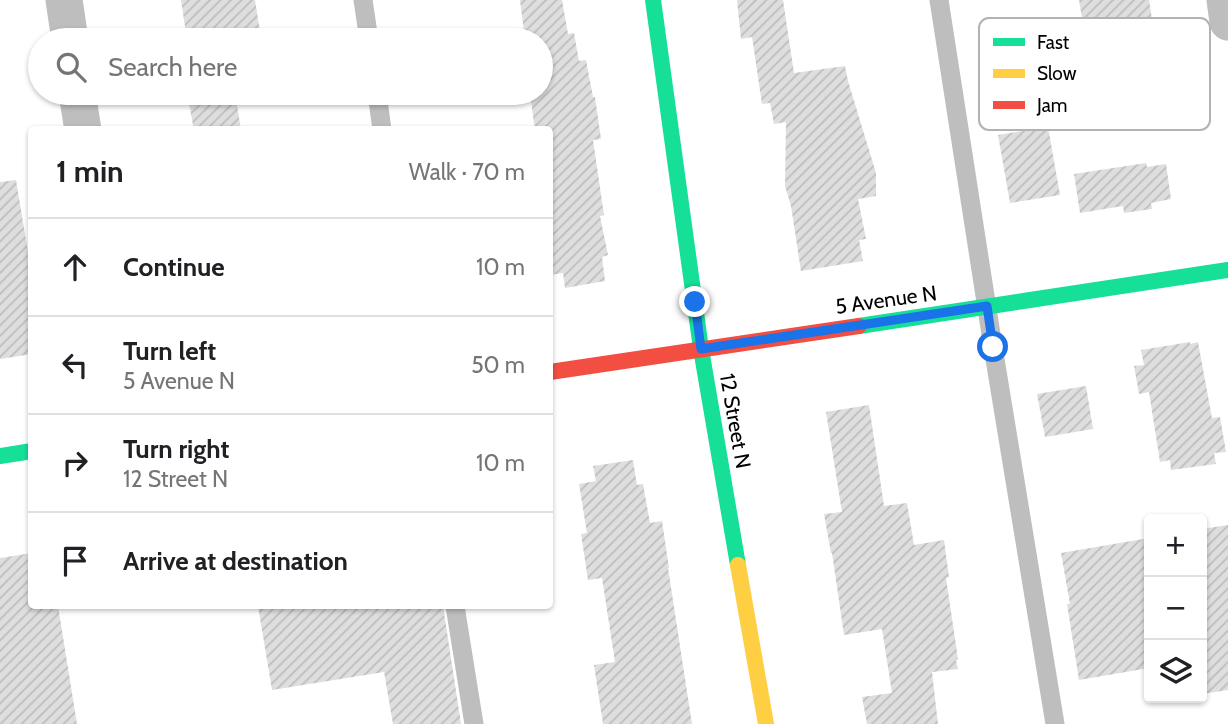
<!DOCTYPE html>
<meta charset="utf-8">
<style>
body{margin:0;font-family:Cabin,sans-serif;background:#f6f6f6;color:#202124}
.controls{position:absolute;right:21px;bottom:21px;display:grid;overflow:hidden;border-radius:7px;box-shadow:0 2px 5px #0004}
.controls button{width:63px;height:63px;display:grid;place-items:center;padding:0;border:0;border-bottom:2px solid #e0e0e0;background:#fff;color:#202124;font:35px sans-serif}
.stop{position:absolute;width:21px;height:21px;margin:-16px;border:5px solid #1a73e8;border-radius:50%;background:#fff}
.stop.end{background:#1a73e8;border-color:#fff;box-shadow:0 2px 7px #0008}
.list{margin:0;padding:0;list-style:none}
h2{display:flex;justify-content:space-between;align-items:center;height:91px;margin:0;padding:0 28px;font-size:30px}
h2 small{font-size:23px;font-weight:400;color:#757577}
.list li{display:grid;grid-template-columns:46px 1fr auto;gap:21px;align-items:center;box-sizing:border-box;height:98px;padding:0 28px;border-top:2px solid #e0e0e0}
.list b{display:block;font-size:26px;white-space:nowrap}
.list p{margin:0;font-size:23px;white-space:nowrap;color:#757577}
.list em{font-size:23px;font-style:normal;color:#757577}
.icon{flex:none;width:38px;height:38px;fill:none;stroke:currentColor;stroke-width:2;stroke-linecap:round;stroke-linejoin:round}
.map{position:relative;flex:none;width:1228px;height:724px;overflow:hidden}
.search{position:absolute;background:#fff;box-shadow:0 2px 5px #0004;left:28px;top:28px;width:525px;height:77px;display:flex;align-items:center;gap:18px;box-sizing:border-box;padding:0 24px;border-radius:38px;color:#757577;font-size:26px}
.panel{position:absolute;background:#fff;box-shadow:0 2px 5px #0004;left:28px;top:126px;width:525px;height:483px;border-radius:7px}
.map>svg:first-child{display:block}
</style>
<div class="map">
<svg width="1228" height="724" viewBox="0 0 1228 724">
<defs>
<pattern id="building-hatch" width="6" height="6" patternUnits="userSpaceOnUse" patternTransform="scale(1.75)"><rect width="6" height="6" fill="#dedede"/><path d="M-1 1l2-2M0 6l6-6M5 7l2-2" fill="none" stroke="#bdbdbd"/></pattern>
</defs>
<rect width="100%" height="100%" fill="#fff"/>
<g fill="url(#building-hatch)">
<polygon points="181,0 255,0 260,31 235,36 236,40 187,40"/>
<polygon points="520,0 562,0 568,34 574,33 579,61 586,60 593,97 595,97 601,139 593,140 604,215 600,216 608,255 602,257 605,281 565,288 563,273 550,275 550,130 535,130 530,95 541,93 541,40 525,40"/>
<polygon points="737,0 783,0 794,73 845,66 848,81 876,173 876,196 858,199 866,239 859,240 863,261 801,271 791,206 785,186 786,122 774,124 770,103 762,104 752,37 741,39"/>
<polygon points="1079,0 1149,0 1164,95 1097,106"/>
<polygon points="187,93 235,93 241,130 194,130"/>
<polygon points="1048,127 1060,195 1010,203 998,135"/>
<polygon points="1146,163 1147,167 1166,164 1171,199 1151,203 1152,209 1124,213 1123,206 1080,213 1074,174"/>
<polygon points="16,180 32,276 32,354 0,359 0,182"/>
<polygon points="1190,342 1190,344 1198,342 1212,418 1220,417 1226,452 1214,453 1216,464 1171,470 1170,460 1160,462 1149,392 1139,394 1134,366 1144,365 1141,350"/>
<polygon points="1086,386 1093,429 1045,437 1037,394"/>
<polygon points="869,405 884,506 907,503 914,545 944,540 949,577 946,578 958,659 956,660 958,669 932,672 938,724 867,724 862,697 892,693 882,629 844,635 832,553 831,553 824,514 842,512 826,412"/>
<polygon points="633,460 637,485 643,484 650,523 662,521 669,568 668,568 692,724 603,724 594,665 615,662 602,578 588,580 581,534 587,533 579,484 596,481 593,466"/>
<polygon points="1228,525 1228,690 1202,694 1202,529"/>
<polygon points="1149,538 1149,668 1079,680 1067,604 1070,604 1061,553"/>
<polygon points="32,553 32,606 58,606 77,724 0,724 0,558"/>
<polygon points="258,606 443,606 461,724 393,724 384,672 272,690"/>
</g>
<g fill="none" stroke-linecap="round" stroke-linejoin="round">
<g stroke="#bebebe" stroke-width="19">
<polyline points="363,0 369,40"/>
<polyline points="939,0 993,347 1055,724"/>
<polyline points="377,93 382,130"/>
<polyline points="455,606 474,724"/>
</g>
<g stroke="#bebebe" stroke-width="37">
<polyline points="64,0 70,40"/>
<polyline points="1225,0 1228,22"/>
<polyline points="77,93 83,130"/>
</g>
<g stroke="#16e098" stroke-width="16">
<polyline points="653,0 701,349 738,565"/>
<polyline points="859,326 1228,270"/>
<polyline points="0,456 32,451"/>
</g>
<polyline stroke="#ffcf43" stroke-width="16" points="738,565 766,724"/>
<polyline stroke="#f24e42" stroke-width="16" points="550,372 859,326"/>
</g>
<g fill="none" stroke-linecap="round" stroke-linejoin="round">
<polyline stroke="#1a73e8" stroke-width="9" points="695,302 701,349 987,306 993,347"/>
</g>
<g text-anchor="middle" stroke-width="5" stroke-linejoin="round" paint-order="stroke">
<g font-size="21" fill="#000" stroke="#fff">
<text transform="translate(886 300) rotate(-8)" y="7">5 Avenue N</text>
<text transform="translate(735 421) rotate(80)" y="7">12 Street N</text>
</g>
</g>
<rect x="979" y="18" width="231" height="112" rx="10" fill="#fff" stroke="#b2b2b2" stroke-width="2"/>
<rect x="993" y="38" width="32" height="8" fill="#16e098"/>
<rect x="993" y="69" width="32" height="9" fill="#ffcf43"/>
<rect x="993" y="101" width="32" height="8" fill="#f24e42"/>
<g font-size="19" fill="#000">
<text x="1037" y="49">Fast</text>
<text x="1037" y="80">Slow</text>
<text x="1037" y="112">Jam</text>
</g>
</svg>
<div class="controls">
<button>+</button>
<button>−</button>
<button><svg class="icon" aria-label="layers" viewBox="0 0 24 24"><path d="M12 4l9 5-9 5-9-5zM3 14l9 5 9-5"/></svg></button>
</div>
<div class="stop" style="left:993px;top:347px"></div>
<div class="stop end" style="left:695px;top:302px"></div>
<div class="search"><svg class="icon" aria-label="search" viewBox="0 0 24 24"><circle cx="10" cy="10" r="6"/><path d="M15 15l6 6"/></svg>Search here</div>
<section class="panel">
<h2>1 min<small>Walk · 70 m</small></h2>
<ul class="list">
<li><svg class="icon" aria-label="ahead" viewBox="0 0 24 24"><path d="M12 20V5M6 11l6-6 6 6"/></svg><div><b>Continue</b></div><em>10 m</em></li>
<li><svg class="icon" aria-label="left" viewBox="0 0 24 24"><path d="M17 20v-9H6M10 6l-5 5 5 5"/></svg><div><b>Turn left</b><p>5 Avenue N</p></div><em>50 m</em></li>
<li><svg class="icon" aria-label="right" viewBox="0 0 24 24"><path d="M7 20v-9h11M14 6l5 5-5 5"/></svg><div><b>Turn right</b><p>12 Street N</p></div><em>10 m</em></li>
<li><svg class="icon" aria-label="arrive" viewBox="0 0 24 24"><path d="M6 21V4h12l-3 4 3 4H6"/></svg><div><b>Arrive at destination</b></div></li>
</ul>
</section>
</div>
